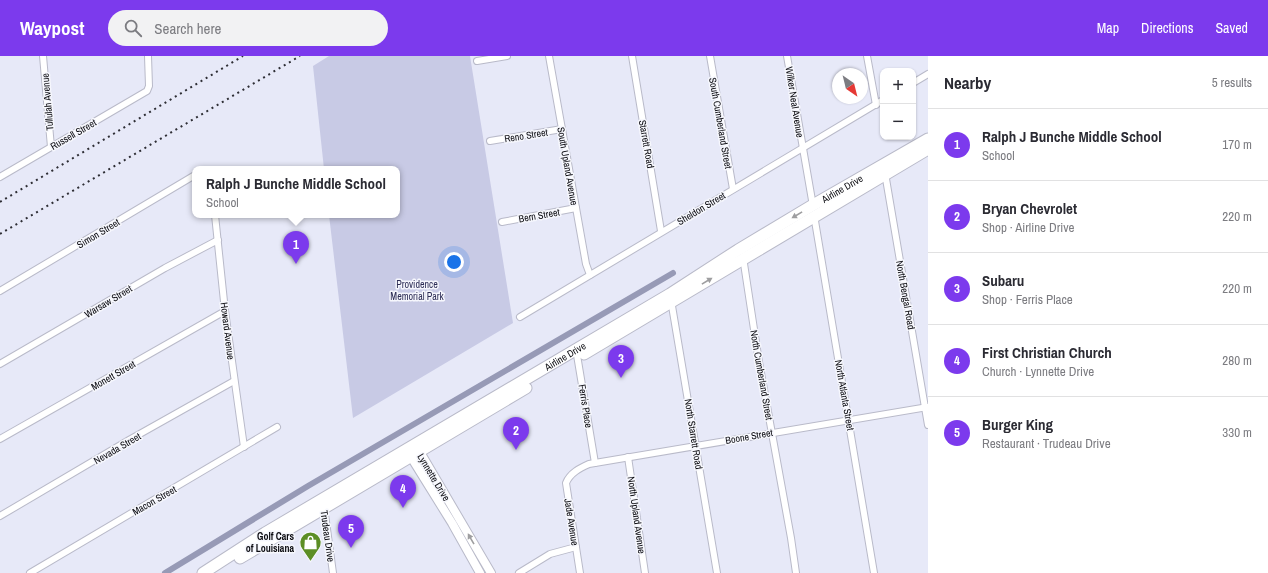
<!DOCTYPE html>
<meta charset="utf-8">
<style>
body{margin:0;font-family:"Archivo Narrow",sans-serif;background:#f2f2f3;color:#2b2b33}
.controls{position:absolute;right:12px;top:12px;display:grid;overflow:hidden;border-radius:8px;box-shadow:0 1px 3px #0004}
.controls button{width:36px;height:36px;display:grid;place-items:center;padding:0;border:0;border-bottom:1px solid #e1e1e2;background:#fff;color:#2b2b33;font:20px sans-serif}
.compass{position:absolute;left:832px;top:12px;width:36px;height:36px;border-radius:50%;background:#fff;box-shadow:0 1px 3px #0004;rotate:145deg}
.you{position:absolute;left:454px;top:206px;width:14px;height:14px;margin:-10px;border:3px solid #fff;border-radius:50%;background:#1a73e8;box-shadow:0 0 0 6px #1a73e833}
.badge{display:grid;place-items:center;width:26px;height:26px;border-radius:50%;background:#7c3aed;color:#fff;font-size:13px;font-weight:700}
.pin{position:absolute;translate:-50% -33px;filter:drop-shadow(0 1px 2px #0008)}
.pin::after{content:'';position:absolute;top:21px;width:14px;height:12px;background:inherit;clip-path:polygon(0 0,100% 0,50% 100%)}
.popup{position:absolute;left:192px;top:110px;width:208px;height:52px;box-sizing:border-box;display:grid;place-content:center;border-radius:8px;background:#fff;filter:drop-shadow(0 1px 3px #0005);font-size:13px;white-space:nowrap;color:#7c7c81}
.popup b{font-size:15px;color:#2b2b33}
.popup::after{content:'';position:absolute;left:50%;top:100%;margin-left:-8px;border:8px solid transparent;border-top-color:#fff}
.list{margin:0;padding:0;list-style:none}
h2{display:flex;justify-content:space-between;align-items:center;height:52px;margin:0;padding:0 16px;font-size:17px}
h2 small{font-size:13px;font-weight:400;color:#7c7c81}
.list li{display:grid;grid-template-columns:26px 1fr auto;gap:12px;align-items:center;box-sizing:border-box;height:72px;padding:0 16px;border-top:1px solid #e1e1e2}
.list b{display:block;font-size:15px;white-space:nowrap}
.list p{margin:0;font-size:13px;white-space:nowrap;color:#7c7c81}
.list em{font-size:13px;font-style:normal;color:#7c7c81}
.icon{flex:none;width:22px;height:22px;fill:none;stroke:currentColor;stroke-width:2;stroke-linecap:round;stroke-linejoin:round}
.map{position:relative;flex:none;width:928px;height:517px;overflow:hidden}
header{display:flex;align-items:center;gap:24px;box-sizing:border-box;height:56px;padding:0 20px;background:#7c3aed;color:#fff}
header strong{font-size:19px}
nav{display:flex;gap:22px;margin-inline-start:auto;font-size:14px}
.search{width:280px;height:36px;background:#f2f2f3;display:flex;align-items:center;gap:10px;box-sizing:border-box;padding:0 14px;border-radius:22px;color:#7c7c81;font-size:15px}
main{display:flex}
aside{flex:1;background:#fff}
.map>svg:first-child{display:block}
</style>
<header>
<strong>Waypost</strong>
<div class="search"><svg class="icon" aria-label="search" viewBox="0 0 24 24"><circle cx="10" cy="10" r="6"/><path d="M15 15l6 6"/></svg>Search here</div>
<nav><a>Map</a><a>Directions</a><a>Saved</a></nav>
</header>
<main>
<div class="map">
<svg width="928" height="517" viewBox="0 0 928 517">
<rect width="100%" height="100%" fill="#e7e9f8"/>
<polygon fill="#c8cae5" points="329,0 470,0 513,267 353,362 329,159 397,159 397,113 324,113 313,10"/>
<g fill="none" stroke-linecap="round" stroke-linejoin="round">
<polyline stroke="#979ab6" stroke-width="6" points="165,517 308,430 673,217"/>
<defs>
<g id="street">
<polyline points="43,0 51,91"/>
<polyline points="549,0 586,208 590,219"/>
<polyline points="632,0 661,175"/>
<polyline points="710,0 733,133"/>
<polyline points="787,0 813,150"/>
<polyline points="867,0 876,49"/>
<polyline points="477,5 507,0"/>
<polyline points="913,27 928,18"/>
<polyline points="490,85 562,73"/>
<polyline points="885,117 928,369"/>
<polyline points="0,121 147,35 149,30 148,0"/>
<polyline points="215,159 225,255 244,391"/>
<polyline points="814,159 874,517"/>
<polyline points="502,166 576,152"/>
<polyline points="743,201 759,306 791,482 796,517"/>
<polyline points="0,235 195,119"/>
<polyline points="671,244 717,517"/>
<polyline points="520,261 883,44"/>
<polyline points="576,293 595,407"/>
<polyline points="0,308 165,212 218,184"/>
<polyline points="0,383 225,255"/>
<polyline points="628,401 645,517"/>
<polyline points="324,451 333,517"/>
<polyline points="0,460 129,384 234,325"/>
<polyline points="30,517 277,371"/>
<polyline points="519,517 550,498 576,491"/>
<path d="M580,517L566,427C570,417 580,412 589,408L928,351"/>
</g>
<polyline id="secondary" points="480,517 452,467 411,401 411,391 420,396 491,517"/>
<g id="highway">
<polyline points="584,298 928,93"/>
<polyline points="240,502 526,332"/>
<path id="s1" d="M203,517L265,477L670,238L738,194L813,149L928,83"/>
</g>
</defs>
<use href="#street" stroke="#b9bac9" stroke-width="8"/>
<use href="#secondary" stroke="#b9bac9" stroke-width="10"/>
<use href="#highway" stroke="#b9bac9" stroke-width="13"/>
<use href="#street" stroke="#fff" stroke-width="6"/>
<use href="#secondary" stroke="#fff" stroke-width="8"/>
<use href="#highway" stroke="#fff" stroke-width="11"/>
<g stroke="#2d2d34" stroke-width="2" stroke-dasharray="2 4" stroke-linecap="butt">
<polyline points="0,146 243,0"/>
<polyline points="0,178 300,0"/>
</g>
</g>
<defs><path id="oneway-solid" d="M-6-.8H1V-3.2L6.5 0L1 3.2V.8H-6Z"/></defs>
<g fill="#9e9ea0">
<use href="#oneway-solid" transform="translate(797 159) rotate(149)"/>
<use href="#oneway-solid" transform="translate(707 225) rotate(-31)"/>
<use href="#oneway-solid" transform="translate(471 483) rotate(-120)"/>
</g>
<defs>
<symbol id="shop-pin" viewBox="-11 -11 22 30"><path d="M0 17L-7.5 6A9.5 9.5 0 1 1 7.5 6Z" fill="#5c8e25" stroke="#f6f7fd"/><path d="M-5-2.5h2.3a2.7 3.5 0 0 1 5.4 0H5L5.5 6h-11ZM-1.5-2.5h3a1.5 2.3 0 0 0-3 0Z" fill="#fff"/></symbol>
</defs>
<g fill-rule="evenodd">
<use href="#shop-pin" x="298" y="474" width="25" height="34"/>
</g>
<g text-anchor="middle" stroke-width="3" stroke-linejoin="round" paint-order="stroke">
<g font-size="10" fill="#0c0c11" stroke="#f6f7fd">
<text transform="translate(47 46) rotate(-95)" y="4">Tullulah Avenue</text>
<text transform="translate(795 46) rotate(81)" y="4">Wilker Neal Avenue</text>
<text transform="translate(721 67) rotate(80)" y="4">South Cumberland Street</text>
<text transform="translate(73 78) rotate(-30)" y="4">Russell Street</text>
<text transform="translate(526 79) rotate(-9)" y="4">Reno Street</text>
<text transform="translate(647 88) rotate(80)" y="4">Starrett Road</text>
<text transform="translate(568 110) rotate(80)" y="4">South Upland Avenue</text>
<text dy="4" stroke="none"><textPath href="#s1" startOffset="746">Airline Drive</textPath></text>
<text transform="translate(701 152) rotate(-31)" y="4">Sheldon Street</text>
<text transform="translate(539 159) rotate(-10)" y="4">Bern Street</text>
<text transform="translate(98 177) rotate(-31)" y="4">Simon Street</text>
<text transform="translate(906 239) rotate(80)" y="4">North Bengal Road</text>
<text transform="translate(108 245) rotate(-31)" y="4">Warsaw Street</text>
<text transform="translate(228 275) rotate(83)" y="4">Howard Avenue</text>
<text dy="4" stroke="none"><textPath href="#s1" startOffset="422">Airline Drive</textPath></text>
<text transform="translate(113 319) rotate(-30)" y="4">Monett Street</text>
<text transform="translate(762 319) rotate(80)" y="4">North Cumberland Street</text>
<text transform="translate(845 339) rotate(80)" y="4">North Atlanta Street</text>
<text transform="translate(586 350) rotate(81)" y="4">Ferris Place</text>
<text transform="translate(694 378) rotate(81)" y="4">North Starrett Road</text>
<text transform="translate(749 380) rotate(-10)" y="4">Boone Street</text>
<text transform="translate(117 392) rotate(-30)" y="4">Nevada Street</text>
<text transform="translate(434 421) rotate(59)" y="4">Lynnette Drive</text>
<text transform="translate(154 444) rotate(-30)" y="4">Macon Street</text>
<text transform="translate(637 459) rotate(82)" y="4">North Upland Avenue</text>
<text transform="translate(572 466) rotate(81)" y="4">Jade Avenue</text>
<text transform="translate(328 480) rotate(82)" y="4">Trudeau Drive</text>
</g>
<g font-size="10" fill="#2c2c55" stroke="#f6f7fd">
<text x="417" y="232">Providence<tspan x="417" dy="12">Memorial Park</tspan></text>
</g>
<g font-size="10" font-weight="bold" fill="#0c0c11" stroke="#f6f7fd" text-anchor="end">
<text x="294" y="484">Golf Cars<tspan x="294" dy="12">of Louisiana</tspan></text>
</g>
</g>
</svg>
<div class="controls">
<button>+</button>
<button>−</button>
</div>
<svg class="compass" viewBox="-18 -18 36 36"><path d="M0-13l5 13h-10z" fill="#e53935"/><path d="M0 13l5-13h-10z" fill="#7c7c81"/></svg>
<div class="you"></div>
<div class="pin badge" style="left:296px;top:208px">1</div>
<div class="popup"><b>Ralph J Bunche Middle School</b>School</div>
<div class="pin badge" style="left:516px;top:394px">2</div>
<div class="pin badge" style="left:621px;top:322px">3</div>
<div class="pin badge" style="left:403px;top:452px">4</div>
<div class="pin badge" style="left:351px;top:492px">5</div>
</div>
<aside>
<h2>Nearby<small>5 results</small></h2>
<ul class="list">
<li><span class="badge">1</span><div><b>Ralph J Bunche Middle School</b><p>School</p></div><em>170 m</em></li>
<li><span class="badge">2</span><div><b>Bryan Chevrolet</b><p>Shop · Airline Drive</p></div><em>220 m</em></li>
<li><span class="badge">3</span><div><b>Subaru</b><p>Shop · Ferris Place</p></div><em>220 m</em></li>
<li><span class="badge">4</span><div><b>First Christian Church</b><p>Church · Lynnette Drive</p></div><em>280 m</em></li>
<li><span class="badge">5</span><div><b>Burger King</b><p>Restaurant · Trudeau Drive</p></div><em>330 m</em></li>
</ul>
</aside>
</main>
